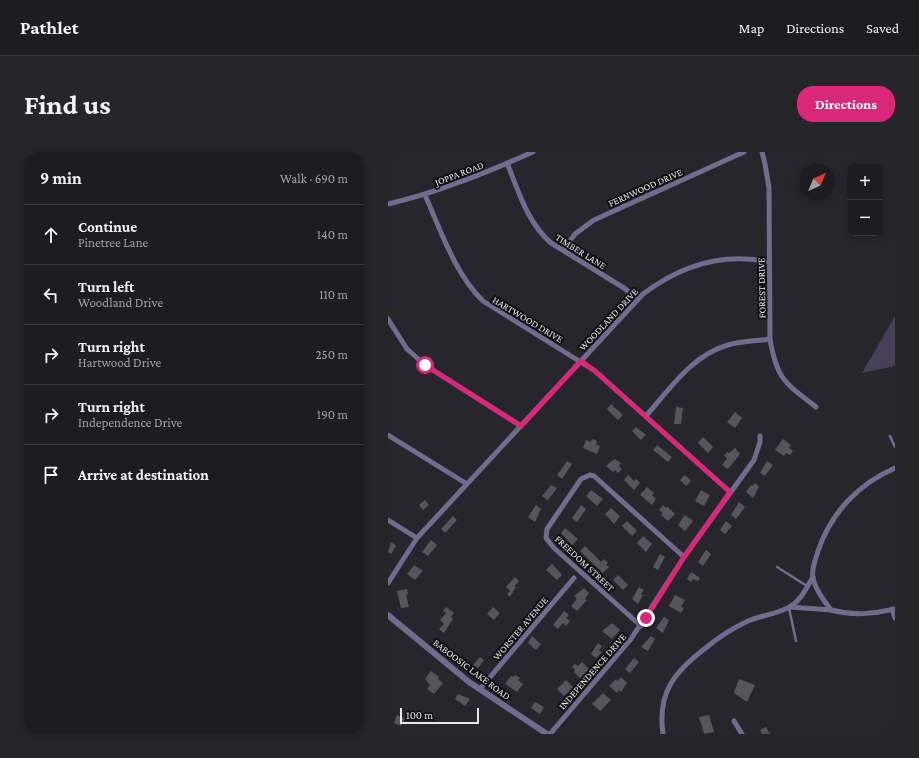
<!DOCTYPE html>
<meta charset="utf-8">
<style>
body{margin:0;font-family:"Crimson Pro",serif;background:#25252a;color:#f1f3f6}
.controls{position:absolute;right:12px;top:12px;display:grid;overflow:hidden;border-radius:8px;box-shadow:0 2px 10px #0003}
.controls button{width:36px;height:36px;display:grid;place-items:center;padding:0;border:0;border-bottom:1px solid #3b3a3f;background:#1d1c21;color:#f1f3f6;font:20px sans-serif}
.compass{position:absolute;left:411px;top:12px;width:36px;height:36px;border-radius:50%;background:#1d1c21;box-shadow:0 2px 10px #0003;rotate:44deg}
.scale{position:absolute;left:12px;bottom:10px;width:79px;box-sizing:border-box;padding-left:4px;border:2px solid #e7e6ea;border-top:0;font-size:11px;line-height:14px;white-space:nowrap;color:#e7e6ea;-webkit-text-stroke:3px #100f12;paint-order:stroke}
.stop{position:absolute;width:12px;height:12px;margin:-9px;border:3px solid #db2777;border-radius:50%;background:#fff}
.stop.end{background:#db2777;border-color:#fff;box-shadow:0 1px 4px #0008}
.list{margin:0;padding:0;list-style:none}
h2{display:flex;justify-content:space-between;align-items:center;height:52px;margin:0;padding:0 16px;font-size:17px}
h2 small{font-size:13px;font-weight:400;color:#a0a1a5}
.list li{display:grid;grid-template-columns:26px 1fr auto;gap:12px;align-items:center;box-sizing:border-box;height:60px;padding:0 16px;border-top:1px solid #3b3a3f}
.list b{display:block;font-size:15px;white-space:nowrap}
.list p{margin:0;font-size:13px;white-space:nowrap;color:#a0a1a5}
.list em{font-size:13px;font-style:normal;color:#a0a1a5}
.icon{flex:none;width:22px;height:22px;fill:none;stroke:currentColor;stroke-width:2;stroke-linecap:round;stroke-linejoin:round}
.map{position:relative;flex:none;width:507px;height:582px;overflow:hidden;border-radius:16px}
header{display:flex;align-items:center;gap:24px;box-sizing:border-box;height:56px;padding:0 20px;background:#1d1c21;border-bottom:1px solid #3b3a3f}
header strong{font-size:19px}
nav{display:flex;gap:22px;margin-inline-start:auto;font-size:14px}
.intro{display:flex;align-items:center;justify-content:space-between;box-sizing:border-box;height:96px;padding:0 24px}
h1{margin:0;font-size:28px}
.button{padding:10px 18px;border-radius:16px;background:#db2777;color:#fff;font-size:14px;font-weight:700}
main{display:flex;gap:24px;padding:0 24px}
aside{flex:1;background:#1d1c21;border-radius:16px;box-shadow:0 2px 10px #0003}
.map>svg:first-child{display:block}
</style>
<header>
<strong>Pathlet</strong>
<nav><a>Map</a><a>Directions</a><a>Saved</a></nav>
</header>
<div class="intro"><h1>Find us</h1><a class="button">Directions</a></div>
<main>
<aside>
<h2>9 min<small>Walk · 690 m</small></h2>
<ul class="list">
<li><svg class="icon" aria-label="ahead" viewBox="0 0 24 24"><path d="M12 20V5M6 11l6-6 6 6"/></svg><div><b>Continue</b><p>Pinetree Lane</p></div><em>140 m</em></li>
<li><svg class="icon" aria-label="left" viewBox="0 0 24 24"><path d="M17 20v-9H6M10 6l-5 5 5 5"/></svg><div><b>Turn left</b><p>Woodland Drive</p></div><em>110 m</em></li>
<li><svg class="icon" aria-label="right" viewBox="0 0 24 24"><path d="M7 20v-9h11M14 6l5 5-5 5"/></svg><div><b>Turn right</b><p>Hartwood Drive</p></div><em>250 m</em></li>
<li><svg class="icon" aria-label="right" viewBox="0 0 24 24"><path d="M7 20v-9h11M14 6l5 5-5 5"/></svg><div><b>Turn right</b><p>Independence Drive</p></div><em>190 m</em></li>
<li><svg class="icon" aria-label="arrive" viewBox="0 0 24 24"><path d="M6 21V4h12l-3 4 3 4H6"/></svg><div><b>Arrive at destination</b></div></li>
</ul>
</aside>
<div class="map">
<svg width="507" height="582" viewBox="0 0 507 582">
<rect width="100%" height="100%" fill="#27262c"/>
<polygon fill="#464157" points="507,164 507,214 474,221"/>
<g fill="#56555c">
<polygon points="223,252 235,263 230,268 219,257"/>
<polygon points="288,255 295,256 293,272 286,272"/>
<polygon points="347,260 354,266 347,276 339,270"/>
<polygon points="248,275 258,283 253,288 244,279"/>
<polygon points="315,285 325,295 320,301 310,291"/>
<polygon points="204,287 209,289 208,293 212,294 209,302 195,296 198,288 203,290"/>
<polygon points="395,287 403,293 401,296 405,299 402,303 398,301 396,304 387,298"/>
<polygon points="269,293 284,305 280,310 265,298"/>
<polygon points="347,296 352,302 340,317 334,313 339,306 336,304 339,300 341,301"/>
<polygon points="226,307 233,311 231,314 234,317 230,321 227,318 225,320 218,314"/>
<polygon points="179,309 184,312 174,327 169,323"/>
<polygon points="379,309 385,313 377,324 372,321"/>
<polygon points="240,323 246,329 248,327 252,331 246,338 236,328"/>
<polygon points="297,323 303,329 298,334 292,328"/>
<polygon points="367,331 371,335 365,346 358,340 363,333 365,334"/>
<polygon points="163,333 169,336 160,348 154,344"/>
<polygon points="259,335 266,341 264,343 268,347 264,353 252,343"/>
<polygon points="203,338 215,347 209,354 198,344"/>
<polygon points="313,338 322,343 316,354 307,349"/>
<polygon points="37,348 41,353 35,358 31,353"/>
<polygon points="351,350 357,355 348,367 343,363"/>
<polygon points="148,353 153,357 147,370 140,365"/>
<polygon points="193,353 198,357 189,370 184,366"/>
<polygon points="275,353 278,356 280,355 287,362 280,369 273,363 275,361 271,358"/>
<polygon points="223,356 232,364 226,372 217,362"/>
<polygon points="297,363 305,369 297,379 290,373"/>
<polygon points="65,364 69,368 57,381 53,377"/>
<polygon points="239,369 249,379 244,384 234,374"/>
<polygon points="338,369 344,374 337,382 332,378"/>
<polygon points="177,376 190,387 184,393 173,381"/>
<polygon points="255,384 264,392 258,400 249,391"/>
<polygon points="43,388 49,393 40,404 34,400"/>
<polygon points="3,390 8,394 3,402 0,400"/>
<polygon points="197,394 213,410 216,407 220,411 218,413 221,415 215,421 192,399"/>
<polygon points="318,398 323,402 315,414 310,410"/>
<polygon points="272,402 277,405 270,418 265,415"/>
<polygon points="164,412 174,423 169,428 158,418"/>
<polygon points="26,413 35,419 27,428 19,422"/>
<polygon points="303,420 312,426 310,429 305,427 303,430 299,427"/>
<polygon points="230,423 240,433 235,438 225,428"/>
<polygon points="127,425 131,429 126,434 128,435 122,445 119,442 122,439 118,435"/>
<polygon points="251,435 256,438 253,442 255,443 250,452 244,447"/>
<polygon points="196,436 201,441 197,447 199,448 189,459 183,454 189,447 186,444"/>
<polygon points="19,437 20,442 18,443 21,455 13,456 9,439"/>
<polygon points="287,443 297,448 293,455 296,456 293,461 281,454"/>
<polygon points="58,455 66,461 63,465 65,467 56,481 51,477 56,472 52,468 58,461 55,459"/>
<polygon points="105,455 112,461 106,468 99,462"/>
<polygon points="176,459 181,463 178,466 182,469 178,474 175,471 170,477 165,473"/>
<polygon points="276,465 281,468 275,481 268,476"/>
<polygon points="224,471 232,478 224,487 214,479"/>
<polygon points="144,484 153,492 148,498 140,491"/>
<polygon points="263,484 267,487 260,499 253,495"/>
<polygon points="210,491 214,494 211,498 214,500 208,506 203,502"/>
<polygon points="92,505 96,508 90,516 85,513"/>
<polygon points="246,506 251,510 242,521 237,517"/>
<polygon points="194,510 201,517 192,526 186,520 187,518 184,515 187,512 190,514"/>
<polygon points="43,519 51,525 50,527 55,531 46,542 39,537 42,533 37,527"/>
<polygon points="127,523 132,526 130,528 135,532 129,540 117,532 123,524 125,525"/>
<polygon points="233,525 239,531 233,540 231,538 229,541 221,534 228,527 230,529"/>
<polygon points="351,527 367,533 359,550 346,541"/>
<polygon points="178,528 185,535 176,544 169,537"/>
<polygon points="215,541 223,548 212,559 204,552"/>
<polygon points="70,542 82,547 77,554 67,547"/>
<polygon points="147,550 156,555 152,562 143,556"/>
<polygon points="9,563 17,567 13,574 6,571"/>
<polygon points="321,563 326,580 316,582 311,565"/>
<polygon points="378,575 382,582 374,582 372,578"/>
</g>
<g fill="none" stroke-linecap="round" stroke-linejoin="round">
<g stroke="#726b8e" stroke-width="2.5">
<polyline points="502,284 507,295"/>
<polyline points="389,415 419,434"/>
<polyline points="401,456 408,489"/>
</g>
<g stroke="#726b8e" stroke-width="5">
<path d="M374,0L377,12L381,36L382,187C389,228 397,231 428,255"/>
<path d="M119,11C131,40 139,70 163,91L236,136L249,147"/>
<path d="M37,43C53,79 67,122 95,149L207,219L342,340"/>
<path d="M0,52C51,40 97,21 145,0"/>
<polyline points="175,98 187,82 206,68 356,0"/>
<polyline points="0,167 19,197 37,213 133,274"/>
<path d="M258,264C281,238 304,203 340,193C353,189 368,189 382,187"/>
<polyline points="0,283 79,332"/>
<path d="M507,316C470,332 443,361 430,399C428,407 423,417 425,426C427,437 436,449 443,458C466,464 484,462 507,457"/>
<polyline points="0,368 29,386"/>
<path d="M0,431L29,386L255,142C292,114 335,100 381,110"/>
<polyline points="402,455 443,458"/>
<polyline points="504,457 507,466"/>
<polyline points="253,474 166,396 158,386 159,377 193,327 202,323 206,324 296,405"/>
<polyline points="92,537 186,426"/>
<polyline points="346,569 354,582"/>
<polyline points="162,582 243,487 296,405 366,308 372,290 372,284"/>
<path d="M275,582C269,540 287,519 319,495C331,485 345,476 360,469C374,463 391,462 403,454C413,448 419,435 425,425"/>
</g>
<polyline stroke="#726b8e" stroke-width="6" points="0,463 81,530 159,582"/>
</g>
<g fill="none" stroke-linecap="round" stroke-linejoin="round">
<polyline stroke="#db2777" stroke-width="5" points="37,213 133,274 193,209 207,219 342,340 296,405 258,466"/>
</g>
<g text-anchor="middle" stroke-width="4" stroke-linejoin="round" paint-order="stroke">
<g font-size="10" fill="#e7e6ea" stroke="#100f12">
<text transform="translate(71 21) rotate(-21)" y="4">JOPPA ROAD</text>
<text transform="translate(257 35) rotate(-24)" y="4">FERNWOOD DRIVE</text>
<text transform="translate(193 99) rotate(32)" y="4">TIMBER LANE</text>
<text transform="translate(373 136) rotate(-91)" y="4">FOREST DRIVE</text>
<text transform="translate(140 167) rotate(31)" y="4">HARTWOOD DRIVE</text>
<text transform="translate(220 167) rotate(-47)" y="4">WOODLAND DRIVE</text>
<text transform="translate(197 411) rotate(43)" y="4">FREEDOM STREET</text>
<text transform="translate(132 476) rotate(-50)" y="4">WORSTER AVENUE</text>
<text transform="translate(84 517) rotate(37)" y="4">BABOOSIC LAKE ROAD</text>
<text transform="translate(204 519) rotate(-49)" y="4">INDEPENDENCE DRIVE</text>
</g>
</g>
</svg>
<div class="controls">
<button>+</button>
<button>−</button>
</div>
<svg class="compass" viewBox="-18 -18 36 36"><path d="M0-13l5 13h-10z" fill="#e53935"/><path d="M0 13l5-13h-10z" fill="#a0a1a5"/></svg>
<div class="scale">100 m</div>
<div class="stop" style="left:37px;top:213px"></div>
<div class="stop end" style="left:258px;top:466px"></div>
</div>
</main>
